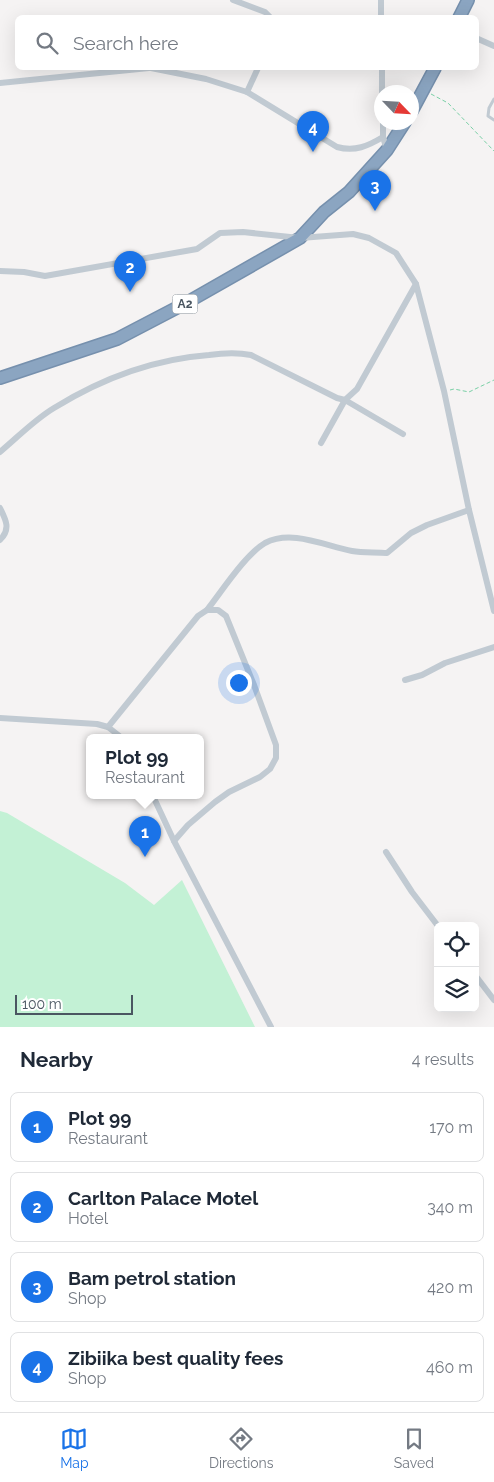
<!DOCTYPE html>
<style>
body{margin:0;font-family:Raleway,sans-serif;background:#f2f2f3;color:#1f2937}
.controls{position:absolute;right:15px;bottom:15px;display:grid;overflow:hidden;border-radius:8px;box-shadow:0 5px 20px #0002}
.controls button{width:45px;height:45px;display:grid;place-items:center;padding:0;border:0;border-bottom:1px solid #e0e1e3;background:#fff;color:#1f2937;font:25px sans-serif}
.compass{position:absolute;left:374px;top:85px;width:45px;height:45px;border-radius:50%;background:#fff;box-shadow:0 5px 20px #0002;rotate:115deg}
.scale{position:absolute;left:15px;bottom:12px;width:118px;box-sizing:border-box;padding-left:5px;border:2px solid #4a5661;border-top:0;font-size:14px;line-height:18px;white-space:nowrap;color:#4a5661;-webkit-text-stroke:4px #fff;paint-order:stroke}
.you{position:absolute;left:238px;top:682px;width:18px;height:18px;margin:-12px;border:4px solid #fff;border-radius:50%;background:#1a73e8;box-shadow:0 0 0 8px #1a73e833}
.badge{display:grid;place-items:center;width:32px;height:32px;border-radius:50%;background:#1a73e8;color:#fff;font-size:16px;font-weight:700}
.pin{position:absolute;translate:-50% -41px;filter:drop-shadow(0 1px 2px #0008)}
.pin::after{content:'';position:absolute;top:26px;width:18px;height:15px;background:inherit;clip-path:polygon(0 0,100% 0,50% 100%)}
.popup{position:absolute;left:86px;top:734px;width:118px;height:65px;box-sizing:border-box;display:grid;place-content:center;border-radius:8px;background:#fff;filter:drop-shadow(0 1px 4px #0005);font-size:16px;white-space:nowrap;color:#747a83}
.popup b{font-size:19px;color:#1f2937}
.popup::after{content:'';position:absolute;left:50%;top:100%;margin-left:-10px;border:10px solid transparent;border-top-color:#fff}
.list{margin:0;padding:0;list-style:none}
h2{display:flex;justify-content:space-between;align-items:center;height:65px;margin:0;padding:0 20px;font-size:21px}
h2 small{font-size:16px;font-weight:400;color:#747a83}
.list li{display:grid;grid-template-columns:32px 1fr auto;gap:15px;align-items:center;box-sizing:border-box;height:70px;margin:0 10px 10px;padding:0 10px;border:1px solid #e0e1e3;border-radius:8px}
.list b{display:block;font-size:19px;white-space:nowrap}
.list p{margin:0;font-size:16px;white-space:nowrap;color:#747a83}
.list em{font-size:16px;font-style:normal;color:#747a83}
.icon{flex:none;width:28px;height:28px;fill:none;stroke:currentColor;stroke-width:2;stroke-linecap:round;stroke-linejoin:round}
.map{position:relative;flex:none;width:494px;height:1027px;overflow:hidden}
.search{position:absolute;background:#fff;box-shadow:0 5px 20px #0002;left:15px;right:15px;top:15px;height:55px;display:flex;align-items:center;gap:12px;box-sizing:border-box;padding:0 18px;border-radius:8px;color:#747a83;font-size:19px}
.sheet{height:385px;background:#fff}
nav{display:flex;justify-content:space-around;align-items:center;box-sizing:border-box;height:70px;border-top:1px solid #e0e1e3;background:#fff;font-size:14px;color:#747a83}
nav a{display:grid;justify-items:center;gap:2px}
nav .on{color:#1a73e8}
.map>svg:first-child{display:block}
</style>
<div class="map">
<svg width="494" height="1027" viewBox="0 0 494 1027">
<rect width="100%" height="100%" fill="#f5f3f3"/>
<polygon fill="#c3f1d5" points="0,811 7,813 125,883 154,905 182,880 255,1027 0,1027"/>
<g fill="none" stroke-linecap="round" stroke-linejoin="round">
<defs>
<g id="highway">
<polyline points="459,18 468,0"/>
<polyline points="412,111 435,68"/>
<polyline points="0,378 117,339 186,303 300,238 324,212 349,192 387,150 405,122"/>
</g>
</defs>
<use href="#highway" stroke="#7690ad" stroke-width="14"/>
<g stroke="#7ad0a6" stroke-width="1" stroke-dasharray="4 2.5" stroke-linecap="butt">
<polyline points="431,94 448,103 494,151"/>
<polyline points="450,390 454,389 469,392 494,380"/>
</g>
<polyline stroke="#c1cad2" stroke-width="3" points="494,99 489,108 488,116 494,120"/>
<g stroke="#c1cad2" stroke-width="6">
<polyline points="233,0 265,12 271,18"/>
<polyline points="381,0 381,18"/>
<polyline points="476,38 494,46"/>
<path d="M151,68L206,79L247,92L337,147C355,152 368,146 383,137"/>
<polyline points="382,68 382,92"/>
<polyline points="0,83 149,68"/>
<polyline points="247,92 258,68"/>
<polyline points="383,122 383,137 387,150"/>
<polyline points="0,271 24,272 45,276 197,249 220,233 243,232 300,238 353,234 369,238 396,253 416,284 444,391 469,510 494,611"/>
<polyline points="321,443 345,400 403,434"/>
<path d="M0,452C18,437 34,420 54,408C101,379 154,359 209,355C223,353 236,352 251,355L337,398L345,400L357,389L416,284"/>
<path d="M0,508C6,520 11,529 0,540"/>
<path d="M207,610C222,591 245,555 265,543C292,529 325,546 352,551C363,553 375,552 387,553L411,533L427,525L469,510"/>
<polyline points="405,680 422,675 445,663 494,647"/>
<polyline points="0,718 97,724 108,727 122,738"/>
<polyline points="108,727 198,616 207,610 218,610 226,616 254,685 276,745 276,758 270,769 260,777 229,792 215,802 188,825 174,841"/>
<polyline points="153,796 174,841 271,1027"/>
<polyline points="386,852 412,892 438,926"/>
<polyline points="475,975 494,1000"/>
</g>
<use href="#highway" stroke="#8ba5c1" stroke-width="11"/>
</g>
<g text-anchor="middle" stroke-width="4.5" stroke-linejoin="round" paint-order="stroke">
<rect fill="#fff" stroke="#808990" stroke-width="1" x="172.5" y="294.5" width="25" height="19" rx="4"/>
<g font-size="12" font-weight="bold" fill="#4a5661">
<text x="185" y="308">A2</text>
</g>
</g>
</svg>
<div class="controls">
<button><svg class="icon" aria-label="locate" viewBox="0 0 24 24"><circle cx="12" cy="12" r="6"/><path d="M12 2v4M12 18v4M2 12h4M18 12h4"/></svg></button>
<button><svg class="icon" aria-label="layers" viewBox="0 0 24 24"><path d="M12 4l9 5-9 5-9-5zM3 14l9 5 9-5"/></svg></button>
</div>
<svg class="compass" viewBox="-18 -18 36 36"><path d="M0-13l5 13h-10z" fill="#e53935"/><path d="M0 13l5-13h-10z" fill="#747a83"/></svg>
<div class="scale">100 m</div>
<div class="you"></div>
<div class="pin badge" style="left:145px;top:857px">1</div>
<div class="popup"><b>Plot 99</b>Restaurant</div>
<div class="pin badge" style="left:130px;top:292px">2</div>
<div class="pin badge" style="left:375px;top:211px">3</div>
<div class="pin badge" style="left:313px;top:152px">4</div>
<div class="search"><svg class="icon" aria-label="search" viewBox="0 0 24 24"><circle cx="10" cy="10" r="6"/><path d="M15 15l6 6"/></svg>Search here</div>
</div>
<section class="sheet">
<h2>Nearby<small>4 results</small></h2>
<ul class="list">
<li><span class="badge">1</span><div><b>Plot 99</b><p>Restaurant</p></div><em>170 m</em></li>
<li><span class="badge">2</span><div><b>Carlton Palace Motel</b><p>Hotel</p></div><em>340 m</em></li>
<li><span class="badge">3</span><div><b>Bam petrol station</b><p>Shop</p></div><em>420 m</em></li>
<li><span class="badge">4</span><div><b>Zibiika best quality fees</b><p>Shop</p></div><em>460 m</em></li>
</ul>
</section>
<nav>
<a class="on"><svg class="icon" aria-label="map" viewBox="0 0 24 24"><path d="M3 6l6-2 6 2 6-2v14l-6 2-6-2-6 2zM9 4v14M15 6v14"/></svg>Map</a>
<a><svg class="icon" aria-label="directions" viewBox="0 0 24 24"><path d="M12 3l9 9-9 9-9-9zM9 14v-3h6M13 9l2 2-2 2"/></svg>Directions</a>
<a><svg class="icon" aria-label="saved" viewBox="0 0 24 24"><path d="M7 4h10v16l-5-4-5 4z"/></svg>Saved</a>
</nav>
